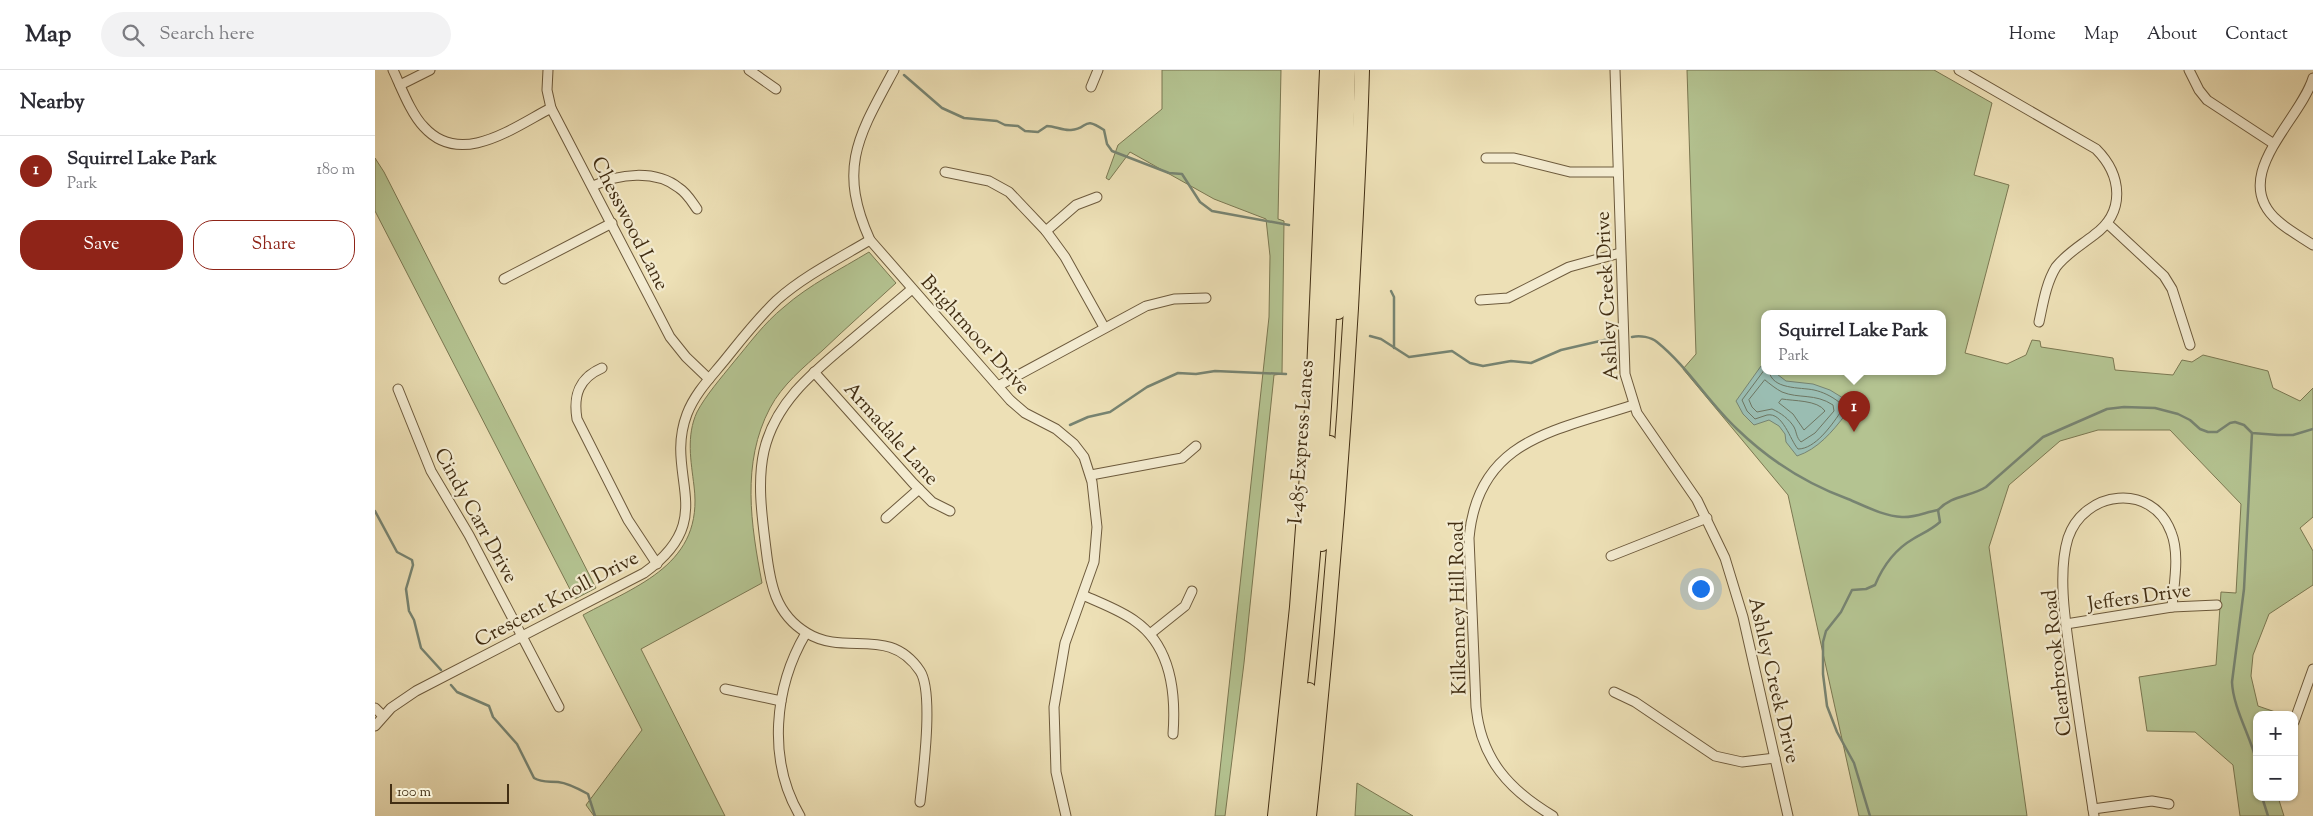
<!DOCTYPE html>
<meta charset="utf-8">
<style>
body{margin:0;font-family:"Sorts Mill Goudy",serif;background:#f2f2f3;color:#2b2b33}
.controls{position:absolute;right:15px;bottom:15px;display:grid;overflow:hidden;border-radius:10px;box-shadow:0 1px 4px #0004}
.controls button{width:45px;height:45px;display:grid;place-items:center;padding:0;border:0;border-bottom:1px solid #e1e1e2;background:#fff;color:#2b2b33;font:25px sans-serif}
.scale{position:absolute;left:15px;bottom:12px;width:119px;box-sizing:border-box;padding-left:5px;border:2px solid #422e13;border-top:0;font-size:14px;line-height:18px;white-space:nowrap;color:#422e13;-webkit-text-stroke:4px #f3ebd0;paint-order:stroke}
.you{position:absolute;left:1325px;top:518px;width:18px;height:18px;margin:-12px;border:4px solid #fff;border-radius:50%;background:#1a73e8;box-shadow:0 0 0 8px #1a73e833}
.badge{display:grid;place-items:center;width:32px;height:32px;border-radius:50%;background:#8f2418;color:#fff;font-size:16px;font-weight:700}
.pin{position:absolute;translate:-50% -41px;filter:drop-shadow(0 1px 2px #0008)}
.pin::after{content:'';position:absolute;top:26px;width:18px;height:15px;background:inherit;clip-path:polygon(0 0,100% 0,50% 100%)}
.popup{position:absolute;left:1386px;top:240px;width:185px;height:65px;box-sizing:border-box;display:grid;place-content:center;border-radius:10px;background:#fff;filter:drop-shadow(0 1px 4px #0005);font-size:16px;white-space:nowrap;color:#7c7c81}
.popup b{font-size:19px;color:#2b2b33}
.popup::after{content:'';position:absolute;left:50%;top:100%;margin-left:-10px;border:10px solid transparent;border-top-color:#fff}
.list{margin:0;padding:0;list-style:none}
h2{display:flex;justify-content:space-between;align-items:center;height:65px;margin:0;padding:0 20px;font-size:21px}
h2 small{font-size:16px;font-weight:400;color:#7c7c81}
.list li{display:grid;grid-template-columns:32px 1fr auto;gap:15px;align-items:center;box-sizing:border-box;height:70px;padding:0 20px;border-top:1px solid #e1e1e2}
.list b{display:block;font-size:19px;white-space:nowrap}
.list p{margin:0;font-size:16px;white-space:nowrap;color:#7c7c81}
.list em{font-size:16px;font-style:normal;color:#7c7c81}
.actions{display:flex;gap:10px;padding:15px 20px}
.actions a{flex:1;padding:11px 0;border:1px solid #8f2418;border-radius:20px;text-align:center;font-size:18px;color:#8f2418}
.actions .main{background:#8f2418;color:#fff}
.icon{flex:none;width:28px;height:28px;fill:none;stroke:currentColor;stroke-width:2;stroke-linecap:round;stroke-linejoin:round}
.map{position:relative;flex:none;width:1938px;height:746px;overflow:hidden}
header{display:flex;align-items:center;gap:30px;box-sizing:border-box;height:70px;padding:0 25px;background:#fff;border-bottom:1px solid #e1e1e2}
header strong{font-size:24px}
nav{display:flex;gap:28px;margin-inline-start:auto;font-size:18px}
.search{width:350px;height:45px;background:#f2f2f3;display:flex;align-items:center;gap:12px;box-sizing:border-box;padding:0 18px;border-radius:28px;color:#7c7c81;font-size:19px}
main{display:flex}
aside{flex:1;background:#fff}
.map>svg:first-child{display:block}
</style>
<header>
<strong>Map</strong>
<div class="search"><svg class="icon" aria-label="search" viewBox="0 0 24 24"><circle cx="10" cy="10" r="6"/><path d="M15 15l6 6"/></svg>Search here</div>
<nav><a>Home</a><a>Map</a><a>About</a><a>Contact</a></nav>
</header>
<main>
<aside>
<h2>Nearby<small></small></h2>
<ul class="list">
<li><span class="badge">1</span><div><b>Squirrel Lake Park</b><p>Park</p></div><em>180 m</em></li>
</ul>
<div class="actions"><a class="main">Save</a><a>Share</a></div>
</aside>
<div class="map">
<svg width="1938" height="746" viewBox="0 0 1938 746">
<rect width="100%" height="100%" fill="#ede0b6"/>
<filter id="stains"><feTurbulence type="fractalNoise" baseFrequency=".004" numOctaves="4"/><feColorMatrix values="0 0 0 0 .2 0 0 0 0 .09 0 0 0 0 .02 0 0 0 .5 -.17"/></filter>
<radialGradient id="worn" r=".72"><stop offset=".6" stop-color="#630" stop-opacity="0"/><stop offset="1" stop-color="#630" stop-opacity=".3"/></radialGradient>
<g fill="#b4c391" stroke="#7b7852" fill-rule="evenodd">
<polygon points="787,0 906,0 903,149 909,151 907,304 899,305 869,593 850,746 840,746 894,247 895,186 891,149 839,129 755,82 734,110 731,108 743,75 787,39"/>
<path d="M1312,0H1559L1617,33L1599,105L1634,115L1590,283L1632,294L1651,285L1657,270L1665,271L1666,277L1738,288L1740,300L1798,305L1807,290L1817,292L1828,285L1893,301L1898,318L1925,331L1938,318V447L1925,458L1938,481V515L1894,544L1878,585L1876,606L1883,636L1909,645H1882V727H1903L1909,746H1865L1858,695L1820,662L1772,661L1764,607L1841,595L1846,522L1861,523L1866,434L1795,360H1723L1685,371L1634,415L1614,477L1652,746H1484L1413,425L1308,299L1321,284ZM1390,243H1568V301H1390Z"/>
<polygon points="0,88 9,102 221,518 200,529 0,141"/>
<path d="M494,182L521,213C497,235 472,257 448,280C429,297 407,315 395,338C366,393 376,455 387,513L266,579L350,746H219L211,735L267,660L208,545C263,515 329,494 319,416C316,391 311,366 322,342C331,325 346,308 358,293C374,274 389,253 409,237C434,215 466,199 494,182Z"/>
<polygon points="982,713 1038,746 980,746"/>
</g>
<path fill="#9abdb2" stroke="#778472" d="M1390,294V301H1398L1411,311L1438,314L1455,320L1468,328L1471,344C1457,362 1443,379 1422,386L1411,372L1410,364L1404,356L1394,350L1379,355L1368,344L1361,331L1386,296Z"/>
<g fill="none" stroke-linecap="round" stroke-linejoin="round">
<g stroke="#6e7662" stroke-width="1">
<path d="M1390,299L1367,330L1372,341L1380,349C1384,348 1388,346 1392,345C1408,342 1415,370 1423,379C1440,379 1456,356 1465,343L1464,332C1456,326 1448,322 1439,320C1425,317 1397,320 1394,301"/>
<path d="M1390,310C1395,314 1401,319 1407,322C1424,329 1440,323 1458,335L1459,341L1440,363L1426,372C1421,367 1422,363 1419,357C1414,349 1406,343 1397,339L1382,342L1377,337L1374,330Z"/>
<path d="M1407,329C1418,331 1443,330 1450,341L1429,360L1418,344L1404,333Z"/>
</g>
<g stroke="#778472" stroke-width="2.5">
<path d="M529,5L567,38L589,48L622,51L630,55L643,56L650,61L663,62L672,56C680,56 688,61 696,60C714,59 707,45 729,60L732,74L737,81L794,103L807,104L825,132L837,141L914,155"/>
<polyline points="1016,221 1019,227 1019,278"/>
<polyline points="995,266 1006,269 1034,287 1077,281 1095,293 1108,296 1136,291 1156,293 1186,280 1238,268"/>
<path d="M1257,267C1265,265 1276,267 1282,272C1313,297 1333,332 1362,359C1393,389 1432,414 1473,429C1490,436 1508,446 1527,447C1539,448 1551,442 1563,440"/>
<polyline points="695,355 713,347 735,342 772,317 803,303 821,304 840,301 911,304"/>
<path d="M1877,363L1869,519L1857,612C1858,638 1876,667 1882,693"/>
<path d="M1563,440C1577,425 1595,427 1611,417L1668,367L1732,339L1749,337L1780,338L1803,344L1815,350L1825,359L1833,362H1842L1855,353L1860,352L1869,355L1877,363L1903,365H1918L1938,359"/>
<polyline points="0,441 22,482 37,490 38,495 31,519 34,541 39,550 46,578 66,600"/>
<path d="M76,615L82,622L114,636L118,647L142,674L159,708C167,713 174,711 183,712C193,713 204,719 213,724L220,746"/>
<polyline points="1887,727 1893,746"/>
<path d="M1495,746L1479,693L1462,662L1452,636L1448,604V572L1451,561L1466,542L1477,520L1491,519L1500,515C1508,496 1519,480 1538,469C1548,463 1556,460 1565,452L1563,440"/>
</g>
<defs>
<g id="minor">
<path d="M18,0C26,17 36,44 49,57C86,98 139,57 176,38"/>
<polyline points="173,0 172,20 176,38 295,267 311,287 334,309"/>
<polyline points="374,0 401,19"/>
<path d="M519,0C484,65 462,97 495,170L635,330L650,343L681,359L699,374L709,387L717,412L722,457L719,492L690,573L679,637L681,702L691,746"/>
<polyline points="1240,0 1250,304 1262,343 1322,430 1350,488 1368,547 1413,746"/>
<path d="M1584,0L1721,79C1747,105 1751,142 1719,165C1705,176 1692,183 1681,197C1671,213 1668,234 1664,252"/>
<polyline points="1814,0 1824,20 1832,30 1899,74"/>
<path d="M1938,8C1925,51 1852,107 1903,151C1913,160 1926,167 1938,175"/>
<polyline points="25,15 55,0"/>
<polyline points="716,17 723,0"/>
<polyline points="1111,88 1139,88 1195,102 1243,102"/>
<polyline points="570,102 614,111 634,122 671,161 690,187 729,257"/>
<path d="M218,116C243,104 280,99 304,118C312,123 317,132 322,139"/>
<polyline points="1732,153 1789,206 1797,219 1815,275"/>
<polyline points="671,161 701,135 722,127"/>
<polyline points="129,209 237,153"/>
<path d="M537,219C516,237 494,255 473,273C437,303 400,333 389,381C382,412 387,447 391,479C395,513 400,544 432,563C471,587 514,555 545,601C559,622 548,704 545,732"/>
<polyline points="1105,230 1133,228 1194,197 1245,183"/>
<path d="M227,298C204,308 198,325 202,349L253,450L282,494"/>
<polyline points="439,302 538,413 557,432 575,441"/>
<polyline points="623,316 771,236 799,229 831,228"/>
<polyline points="23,319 56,401 94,465 184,637"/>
<polyline points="716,405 807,388 821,376"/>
<polyline points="511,448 544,419"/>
<polyline points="1236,486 1332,448"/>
<path d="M708,525C725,533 745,540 760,551C796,576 801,624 798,664"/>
<polyline points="1691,554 1797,537 1842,535"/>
<polyline points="775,564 810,536 817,521"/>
<polyline points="350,619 406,631"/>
<polyline points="1239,622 1260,632 1340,686 1367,692 1400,688"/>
<polyline points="0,638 8,646"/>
<polyline points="1919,652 1938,599"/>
<path d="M0,656L16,638L41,621L269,503C346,448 288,407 312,344C320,323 336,307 349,291C366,270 382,249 402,230C429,206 463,189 495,170"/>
<polyline points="1718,739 1777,731 1794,734"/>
<path d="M425,746C392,690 399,617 431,563"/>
<path d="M1178,746C1134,720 1106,689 1101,637L1094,468C1103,369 1180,361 1258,335"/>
<path d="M1719,746C1711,695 1703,644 1696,592C1691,556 1682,504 1693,468C1709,420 1777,412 1796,462C1805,484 1799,513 1797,537"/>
</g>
<g id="highway">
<polyline points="963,242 970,125 973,0"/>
<polyline points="947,474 955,373"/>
<polyline points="900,746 922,537 938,325 952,0"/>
<path d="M910,746C917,686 924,626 930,566C950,378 958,189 963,0"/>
<polyline points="921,746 934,620"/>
<path d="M934,746C952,577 966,408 976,238C980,159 985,79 987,0"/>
</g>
</defs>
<use href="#minor" stroke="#6d5a3c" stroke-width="11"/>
<use href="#highway" stroke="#422e13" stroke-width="16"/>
<use href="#minor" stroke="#f3ebd0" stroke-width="9"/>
<use href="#highway" stroke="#ede0b6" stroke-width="14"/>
</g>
<g text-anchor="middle" stroke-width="4.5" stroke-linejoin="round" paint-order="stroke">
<g font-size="20" fill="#422e13" stroke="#f3ebd0">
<text transform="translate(256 153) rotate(63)" y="7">Chesswood Lane</text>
<text transform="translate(1231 226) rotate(-93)" y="7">Ashley Creek Drive</text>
<text transform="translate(601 264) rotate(48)" y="7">Brightmoor Drive</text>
<text transform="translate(517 363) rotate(48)" y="7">Armadale Lane</text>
<text transform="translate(925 372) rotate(-86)" y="7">I-485 Express Lanes</text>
<text transform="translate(102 445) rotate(61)" y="7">Cindy Carr Drive</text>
<text transform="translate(1764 526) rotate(-8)" y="7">Jeffers Drive</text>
<text transform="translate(181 528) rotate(-28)" y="7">Crescent Knoll Drive</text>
<text transform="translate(1082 538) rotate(-91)" y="7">Kilkenney Hill Road</text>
<text transform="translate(1681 593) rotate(-96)" y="7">Clearbrook Road</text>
<text transform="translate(1400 610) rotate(77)" y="7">Ashley Creek Drive</text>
</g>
</g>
<rect width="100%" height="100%" filter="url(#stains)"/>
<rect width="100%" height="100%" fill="url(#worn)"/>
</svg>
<div class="controls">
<button>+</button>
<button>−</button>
</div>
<div class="scale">100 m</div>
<div class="you"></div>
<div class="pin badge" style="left:1479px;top:362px">1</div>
<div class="popup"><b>Squirrel Lake Park</b>Park</div>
</div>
</main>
